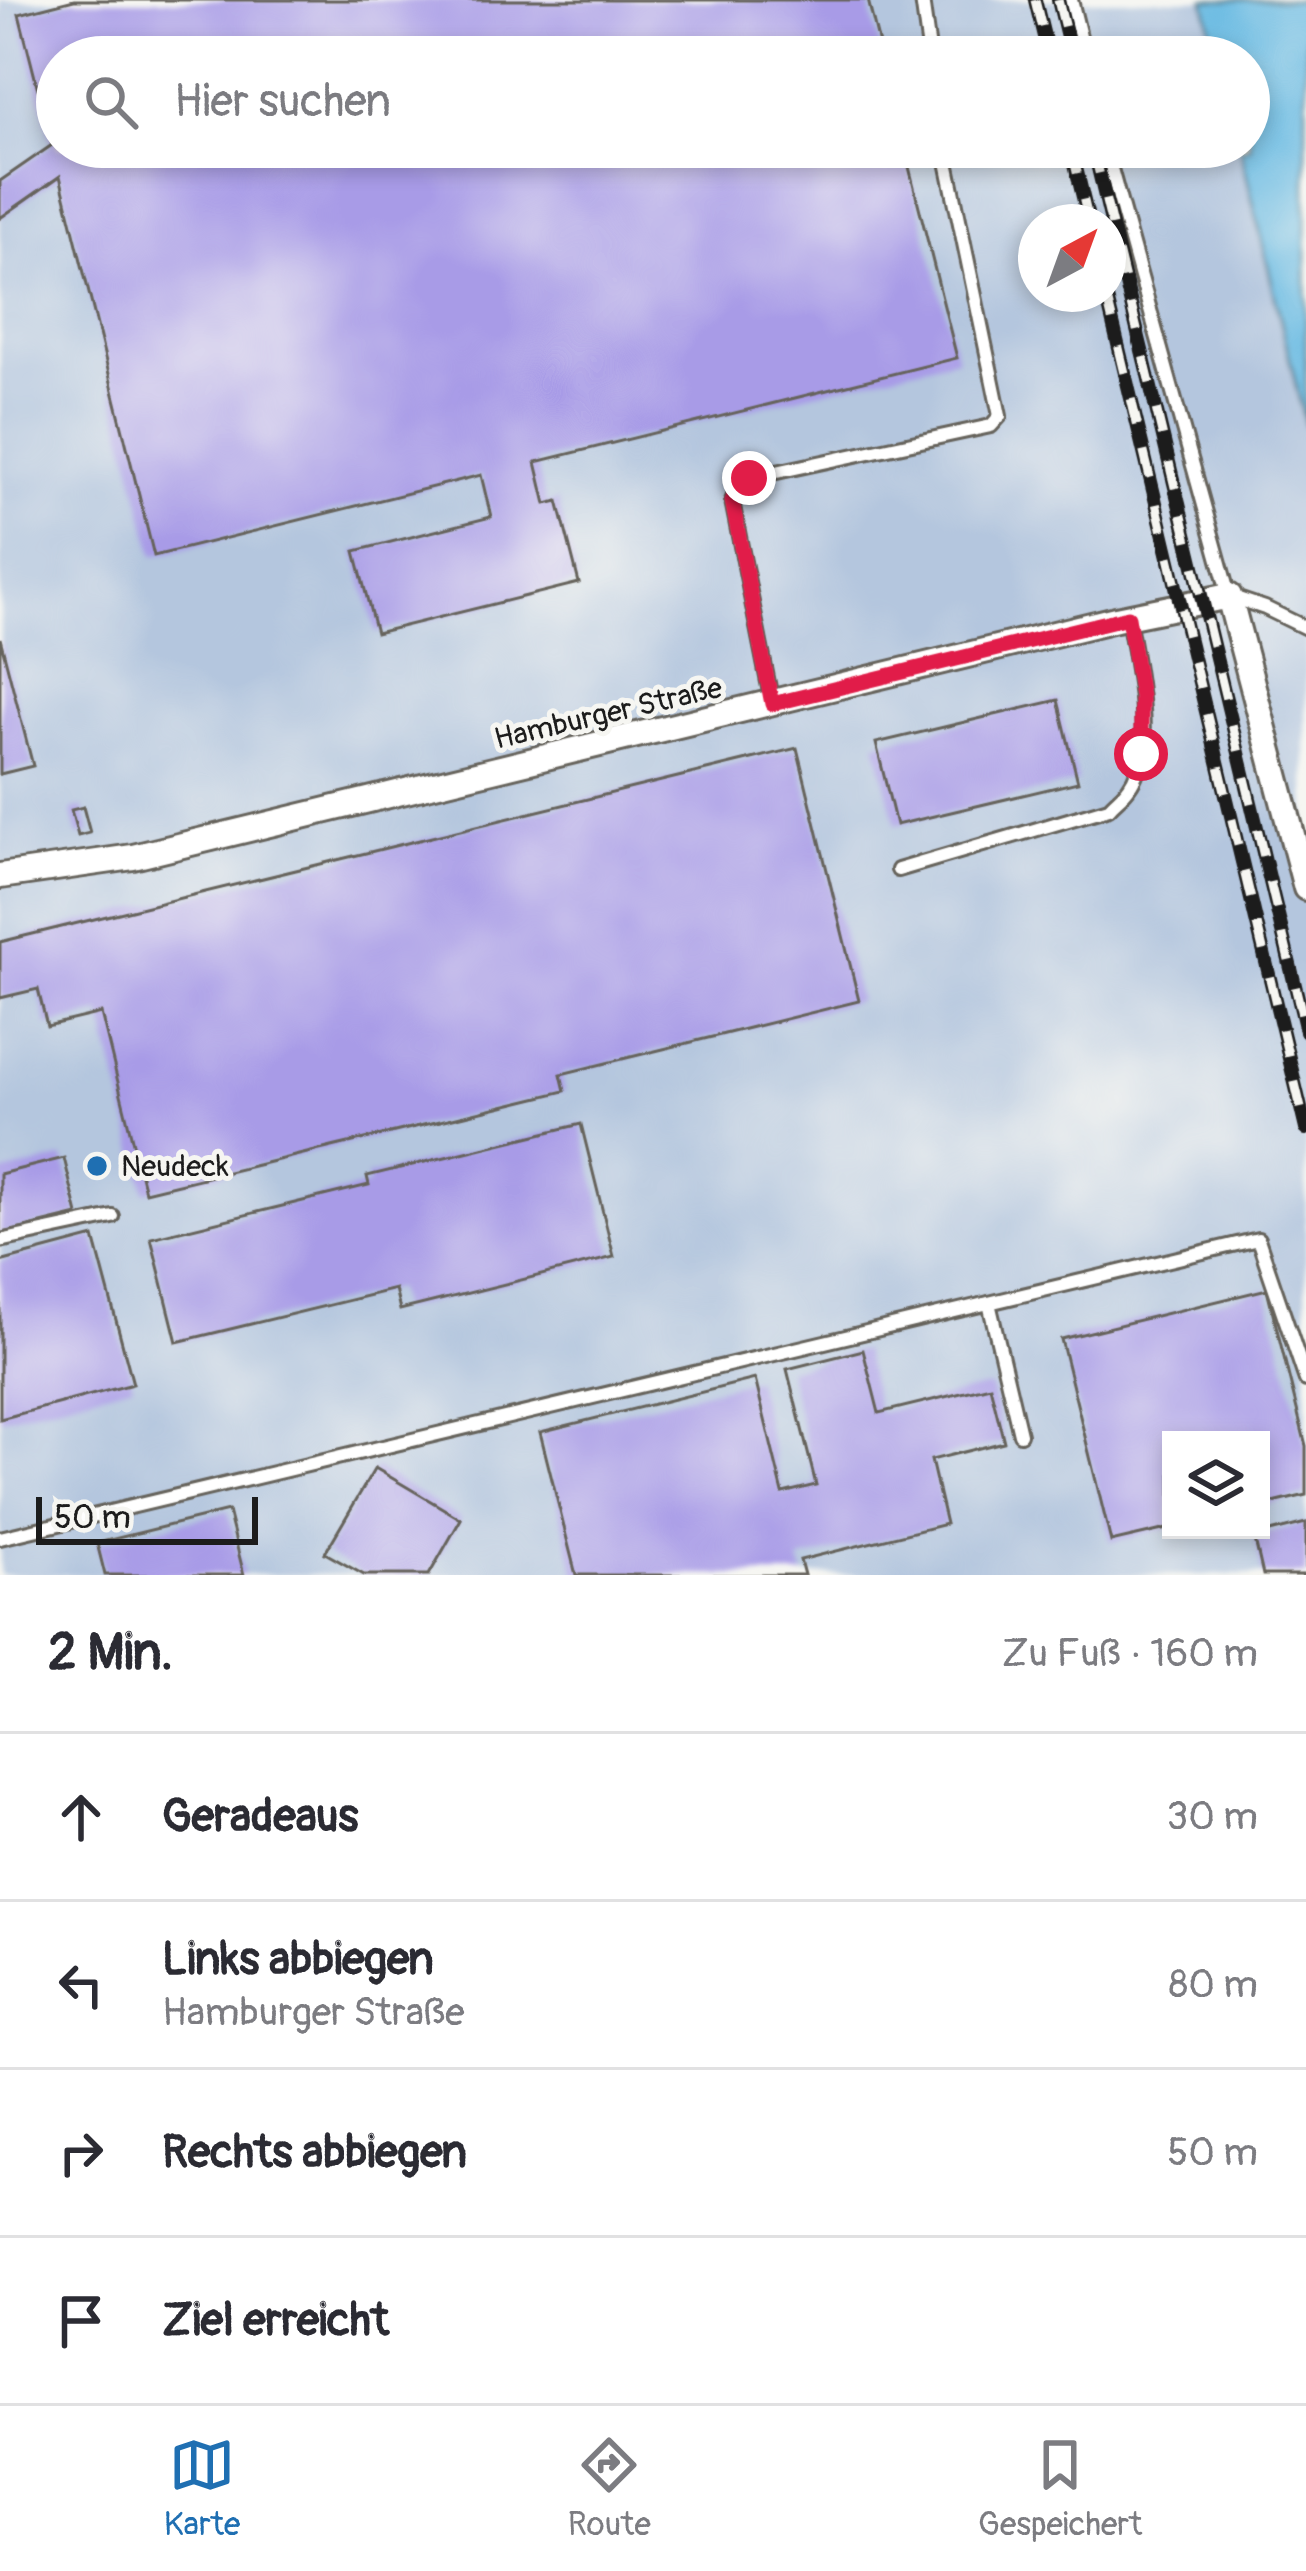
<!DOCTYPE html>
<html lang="de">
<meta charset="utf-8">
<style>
body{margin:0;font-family:Pangolin,sans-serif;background:#f7f7f7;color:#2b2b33}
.controls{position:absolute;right:36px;bottom:36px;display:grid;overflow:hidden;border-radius:0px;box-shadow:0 6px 18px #0003}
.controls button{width:108px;height:108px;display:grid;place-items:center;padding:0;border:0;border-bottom:3px solid #e1e1e2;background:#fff;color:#2b2b33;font:60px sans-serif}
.compass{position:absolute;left:1018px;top:204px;width:108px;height:108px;border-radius:50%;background:#fff;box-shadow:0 6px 18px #0003;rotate:41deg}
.scale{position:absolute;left:36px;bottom:30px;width:222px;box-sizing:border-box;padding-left:12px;border:6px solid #1c1c1c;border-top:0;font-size:33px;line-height:42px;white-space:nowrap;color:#1c1c1c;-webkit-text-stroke:9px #f6f6f2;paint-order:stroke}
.stop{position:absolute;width:36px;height:36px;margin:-27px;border:9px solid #e11d48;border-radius:50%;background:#fff}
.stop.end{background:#e11d48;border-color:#fff;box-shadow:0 3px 12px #0008}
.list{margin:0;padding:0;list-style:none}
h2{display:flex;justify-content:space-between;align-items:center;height:156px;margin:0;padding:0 48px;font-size:51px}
h2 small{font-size:39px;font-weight:400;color:#7c7c81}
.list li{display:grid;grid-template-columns:78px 1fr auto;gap:36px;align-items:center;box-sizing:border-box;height:168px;padding:0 48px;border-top:3px solid #e1e1e2}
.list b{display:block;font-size:45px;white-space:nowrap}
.list p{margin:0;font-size:39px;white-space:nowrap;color:#7c7c81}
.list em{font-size:39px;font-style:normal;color:#7c7c81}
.icon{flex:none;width:66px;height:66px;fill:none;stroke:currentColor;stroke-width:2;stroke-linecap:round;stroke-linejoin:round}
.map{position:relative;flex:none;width:1306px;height:1575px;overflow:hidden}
.search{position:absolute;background:#fff;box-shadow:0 6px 18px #0003;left:36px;right:36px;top:36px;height:132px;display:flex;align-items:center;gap:30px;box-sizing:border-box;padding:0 42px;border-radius:66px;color:#7c7c81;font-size:45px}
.sheet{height:828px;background:#fff}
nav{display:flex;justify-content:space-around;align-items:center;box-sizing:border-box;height:168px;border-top:3px solid #e1e1e2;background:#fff;font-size:33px;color:#7c7c81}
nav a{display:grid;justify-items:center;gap:6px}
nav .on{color:#1f6fb2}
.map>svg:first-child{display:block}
</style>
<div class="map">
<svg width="1306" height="1575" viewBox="0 0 1306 1575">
<rect width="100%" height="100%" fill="#f6f6f2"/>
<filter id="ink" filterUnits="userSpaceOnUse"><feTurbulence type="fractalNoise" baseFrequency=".00833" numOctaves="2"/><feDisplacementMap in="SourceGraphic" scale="24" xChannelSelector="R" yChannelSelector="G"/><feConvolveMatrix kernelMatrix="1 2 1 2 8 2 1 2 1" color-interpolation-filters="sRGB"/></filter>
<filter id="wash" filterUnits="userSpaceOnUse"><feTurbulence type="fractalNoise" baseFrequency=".004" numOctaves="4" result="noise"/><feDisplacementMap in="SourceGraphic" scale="48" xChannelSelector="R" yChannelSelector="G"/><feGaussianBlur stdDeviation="2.7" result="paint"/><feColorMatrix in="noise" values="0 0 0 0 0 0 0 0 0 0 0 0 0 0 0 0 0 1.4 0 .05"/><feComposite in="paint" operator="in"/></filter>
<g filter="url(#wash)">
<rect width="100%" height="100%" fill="#f0e8d1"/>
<path fill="#b4c6de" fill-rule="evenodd" d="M0,0H1205L1218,57H57V147H1240L1306,428V1575H0ZM1036,222H1108V294H1036ZM1171,1440H1261V1530H1171Z"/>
<polygon fill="#66b9e2" stroke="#416a7f" stroke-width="3" points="1205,0 1306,0 1306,428 1240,147 1249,147 1249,57 1218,57"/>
<g id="blocks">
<g fill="#a89be7">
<polygon points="74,0 868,0 882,57 57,57 57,147 904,147 957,358 536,462 546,504 558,501 579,583 376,633 355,551 491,517 481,475 154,556 60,176 0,218 0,181 52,145 19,14"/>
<polygon points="0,638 33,766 0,774"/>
<polygon points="1058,700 1078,782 896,825 876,743"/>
<polygon points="797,748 859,1001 561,1074 565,1091 145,1192 101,1013 47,1026 38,989 0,998 0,942"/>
<polygon points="83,807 90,833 78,836 71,810"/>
<polygon points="581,1124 614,1257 400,1310 395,1289 177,1342 151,1238 369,1185 367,1176"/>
<polygon points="64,1158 78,1215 0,1234 0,1174"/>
<polygon points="94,1237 133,1384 0,1419 0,1262"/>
<polygon points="1267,1289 1306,1446 1306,1495 1261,1506 1261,1440 1171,1440 1171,1528 1111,1542 1061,1339"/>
<polygon points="863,1350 879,1413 990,1386 1004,1442 931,1460 946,1524 800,1560 804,1575 576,1575 540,1432 755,1379 783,1493 816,1485 787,1369"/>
<polygon points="375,1468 461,1519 429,1575 364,1575 325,1553"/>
<polygon points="228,1511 244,1575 105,1575 97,1543"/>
<polygon points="1306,1523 1306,1575 1263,1575 1254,1536"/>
</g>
</g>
</g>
<g filter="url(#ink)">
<use href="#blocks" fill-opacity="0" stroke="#66635b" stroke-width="3"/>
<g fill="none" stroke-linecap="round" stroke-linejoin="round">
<defs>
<g id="service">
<polyline points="922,0 930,57"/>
<polyline points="1071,0 1085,57"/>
<polyline points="1105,147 1229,596 1265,608 1306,628"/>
<polyline points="772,703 732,501 738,487 749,478 991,426 1000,416 944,147"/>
<path d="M898,870L1109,808C1115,801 1124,795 1129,787C1157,750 1135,661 1128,617"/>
<polyline points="0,1241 113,1217"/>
<polyline points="989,1303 1020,1434"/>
<polyline points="0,1538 1258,1239 1306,1380"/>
</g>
<polyline id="minor" points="0,876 133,857 1116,619 1229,596 1306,888"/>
</defs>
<use href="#service" stroke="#66635b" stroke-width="18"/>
<use href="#minor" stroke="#66635b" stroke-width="30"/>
<use href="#service" stroke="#fff" stroke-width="12"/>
<use href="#minor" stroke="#fff" stroke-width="24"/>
<defs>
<g id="rail">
<polyline points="1035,0 1049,57"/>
<polyline points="1058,0 1072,57"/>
<polyline points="1071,147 1089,222"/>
<polyline points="1093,147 1306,1031"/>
<polyline points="1106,294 1306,1129"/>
</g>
</defs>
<use href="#rail" stroke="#1c1c1c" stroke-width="14"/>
<use href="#rail" stroke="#f6f6f2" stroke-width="9" stroke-dasharray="27" stroke-linecap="butt"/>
</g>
</g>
<g fill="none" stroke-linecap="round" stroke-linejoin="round" filter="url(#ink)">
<polyline stroke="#e11d48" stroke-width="15" points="749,478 737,487 732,501 772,704 1128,617 1141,697 1141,754"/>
</g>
<circle fill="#1f6fb2" stroke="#f6f6f2" stroke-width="4.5" cx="97" cy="1166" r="12"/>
<g text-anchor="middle" stroke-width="10" stroke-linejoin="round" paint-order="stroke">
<g font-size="30" fill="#1c1c1c" stroke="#f6f6f2">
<text transform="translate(608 713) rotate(-13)" y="10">Hamburger Straße</text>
</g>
<g font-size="30" fill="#1c1c1c" stroke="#f6f6f2" text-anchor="start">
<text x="121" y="1176">Neudeck</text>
</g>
</g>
</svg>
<div class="controls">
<button><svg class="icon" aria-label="layers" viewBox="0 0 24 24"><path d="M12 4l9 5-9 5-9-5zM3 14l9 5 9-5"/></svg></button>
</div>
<svg class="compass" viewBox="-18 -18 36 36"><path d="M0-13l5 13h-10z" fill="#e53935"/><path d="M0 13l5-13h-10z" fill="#7c7c81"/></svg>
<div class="scale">50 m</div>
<div class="stop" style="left:1141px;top:754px"></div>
<div class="stop end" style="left:749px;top:478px"></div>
<div class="search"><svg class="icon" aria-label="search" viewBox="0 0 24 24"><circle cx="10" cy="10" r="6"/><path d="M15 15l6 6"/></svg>Hier suchen</div>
</div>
<section class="sheet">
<h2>2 Min.<small>Zu Fuß · 160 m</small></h2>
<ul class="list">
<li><svg class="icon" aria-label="ahead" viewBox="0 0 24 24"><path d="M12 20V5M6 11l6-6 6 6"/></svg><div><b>Geradeaus</b></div><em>30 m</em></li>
<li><svg class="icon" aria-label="left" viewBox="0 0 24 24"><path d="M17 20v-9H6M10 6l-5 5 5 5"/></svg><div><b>Links abbiegen</b><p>Hamburger Straße</p></div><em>80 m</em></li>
<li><svg class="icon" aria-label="right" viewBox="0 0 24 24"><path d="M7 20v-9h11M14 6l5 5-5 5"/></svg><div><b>Rechts abbiegen</b></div><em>50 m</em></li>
<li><svg class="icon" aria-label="arrive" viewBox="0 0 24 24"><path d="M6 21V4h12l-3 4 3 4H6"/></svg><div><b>Ziel erreicht</b></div></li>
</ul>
</section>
<nav>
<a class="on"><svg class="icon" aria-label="map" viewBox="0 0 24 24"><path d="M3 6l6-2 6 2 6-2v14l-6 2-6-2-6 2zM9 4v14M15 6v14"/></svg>Karte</a>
<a><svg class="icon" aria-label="directions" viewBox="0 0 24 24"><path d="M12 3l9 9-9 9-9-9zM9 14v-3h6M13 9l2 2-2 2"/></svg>Route</a>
<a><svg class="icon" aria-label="saved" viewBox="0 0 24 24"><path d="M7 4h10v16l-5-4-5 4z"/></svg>Gespeichert</a>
</nav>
